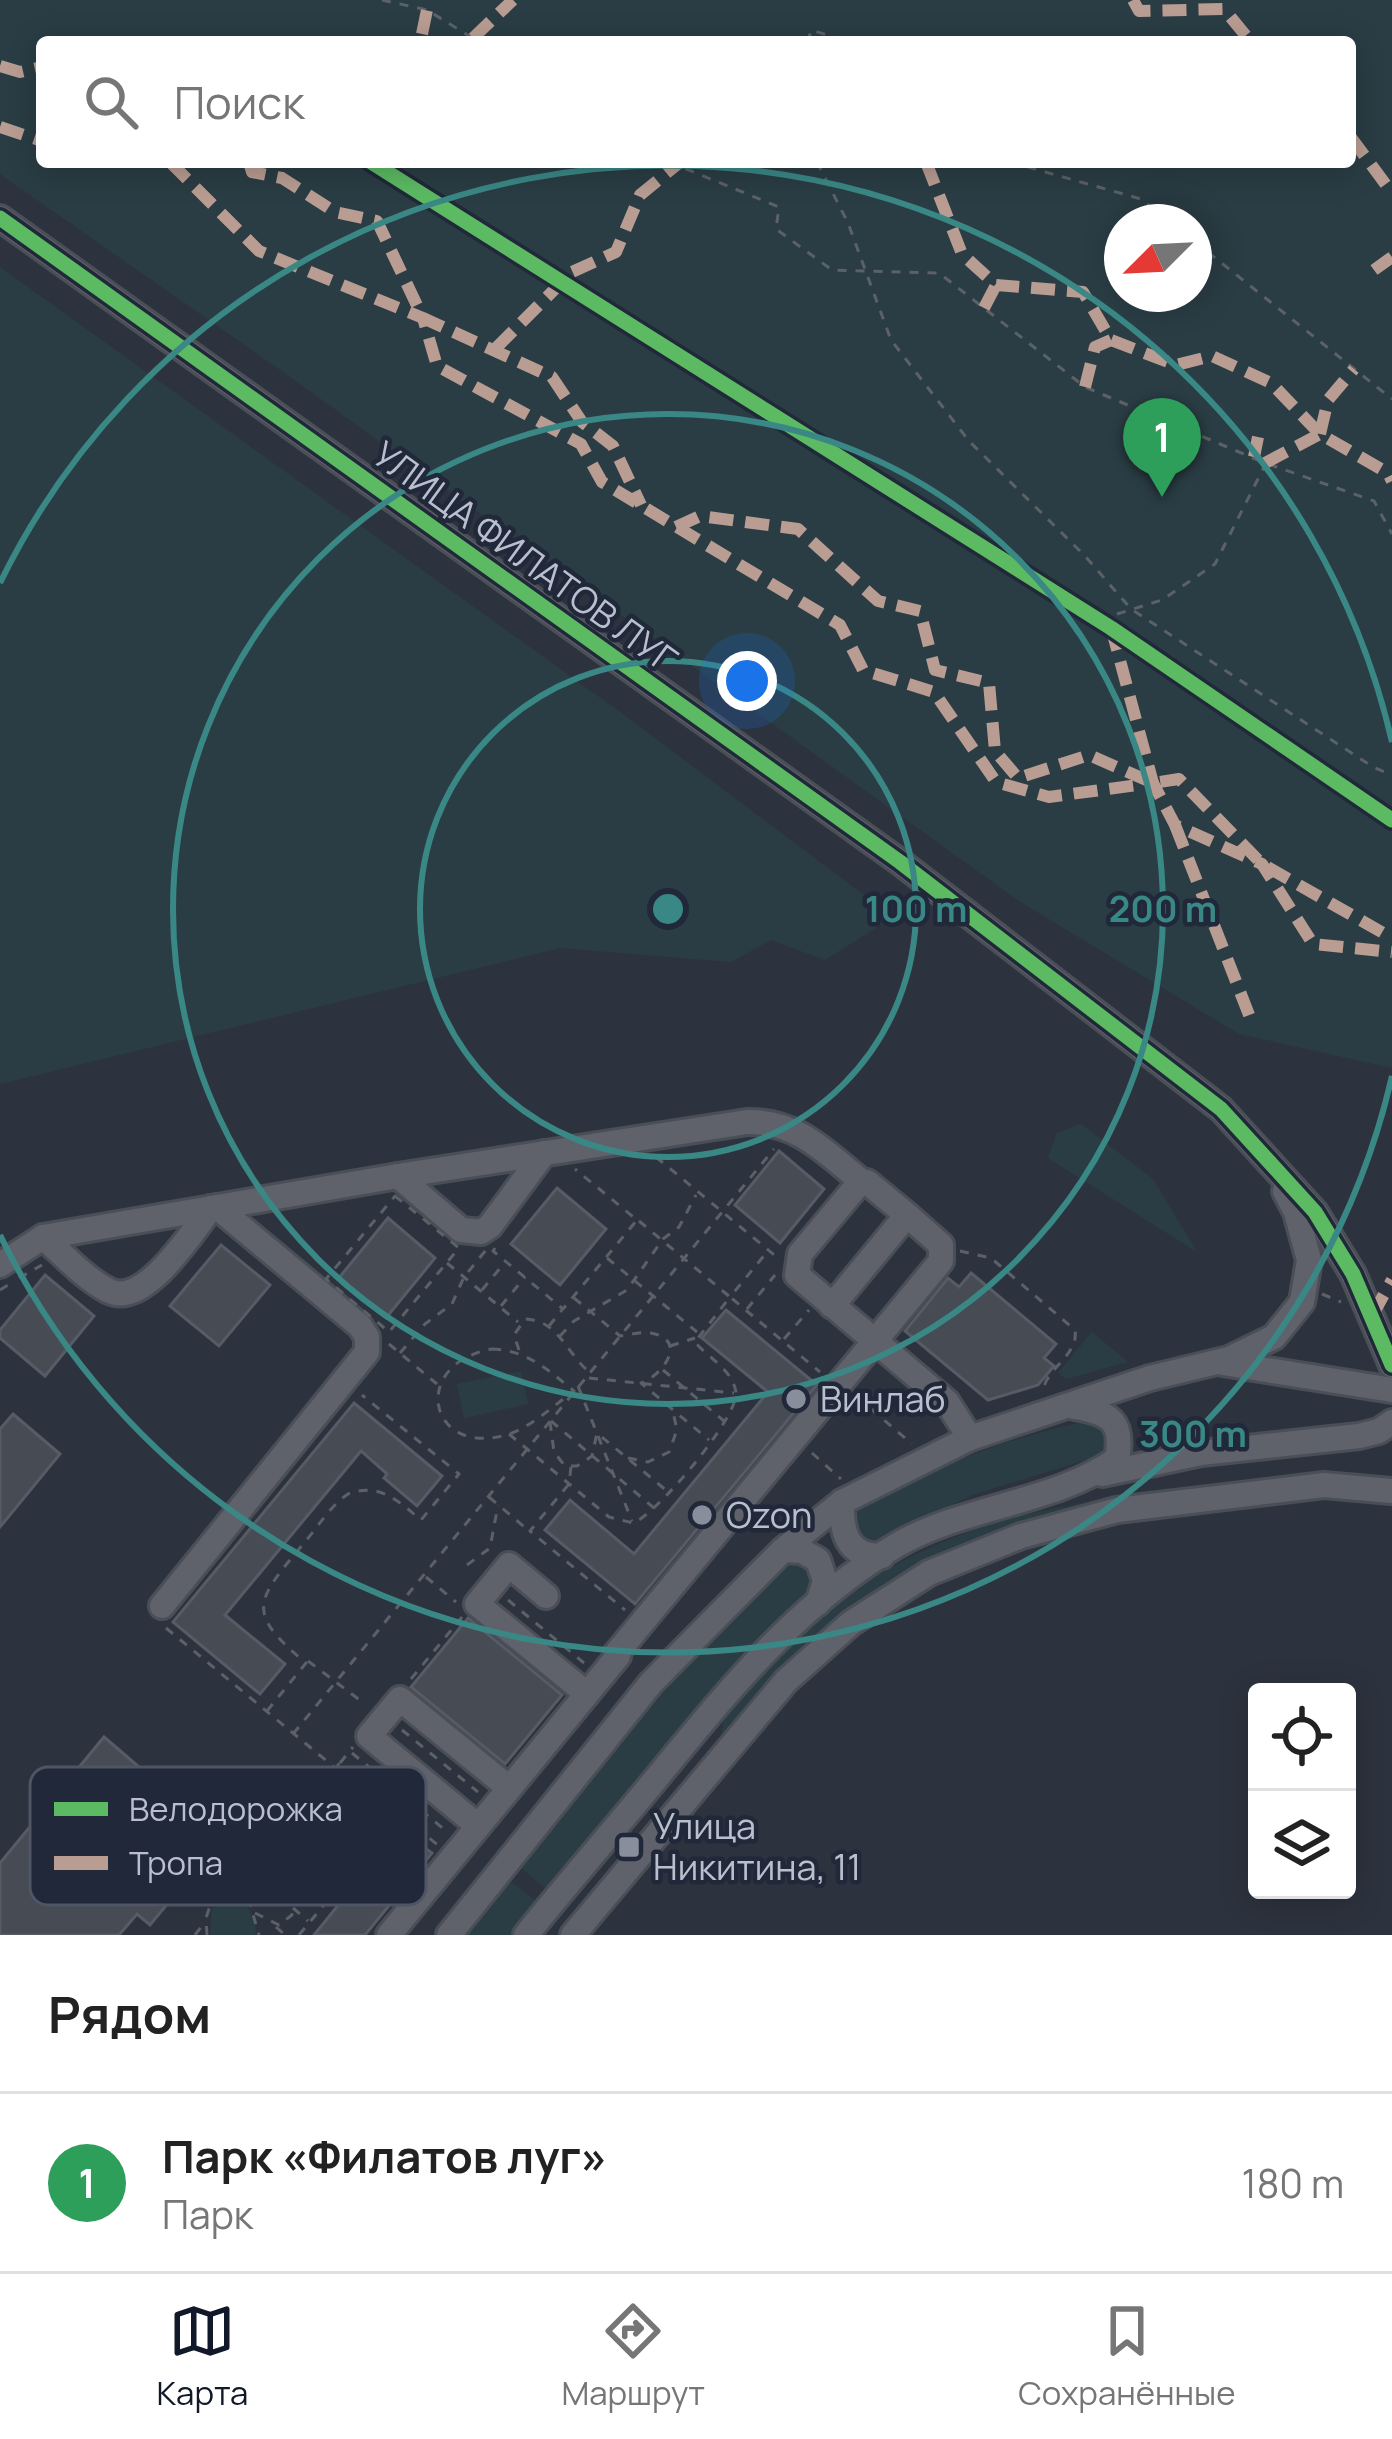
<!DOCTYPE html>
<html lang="ru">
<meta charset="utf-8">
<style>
body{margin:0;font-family:Manrope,sans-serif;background:#f2f2f2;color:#222}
.controls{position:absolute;right:36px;bottom:36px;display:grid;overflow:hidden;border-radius:12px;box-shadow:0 6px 30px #0003}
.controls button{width:108px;height:108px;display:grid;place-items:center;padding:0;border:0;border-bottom:3px solid #e0e0e0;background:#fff;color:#222;font:60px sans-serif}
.compass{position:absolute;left:1104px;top:204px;width:108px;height:108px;border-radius:50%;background:#fff;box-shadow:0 6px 30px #0003;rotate:246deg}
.you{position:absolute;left:747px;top:681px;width:42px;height:42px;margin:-30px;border:9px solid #fff;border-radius:50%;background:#1a73e8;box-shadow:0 0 0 18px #1a73e833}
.badge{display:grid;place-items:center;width:78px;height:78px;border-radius:50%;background:#111827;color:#fff;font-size:39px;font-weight:700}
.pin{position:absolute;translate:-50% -99px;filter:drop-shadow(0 3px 6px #0008)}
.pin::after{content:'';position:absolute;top:63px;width:42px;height:36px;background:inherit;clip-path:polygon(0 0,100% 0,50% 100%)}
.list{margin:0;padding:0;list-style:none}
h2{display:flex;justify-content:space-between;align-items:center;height:156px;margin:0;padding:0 48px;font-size:51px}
h2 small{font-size:39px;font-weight:400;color:#767676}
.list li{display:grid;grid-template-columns:78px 1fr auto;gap:36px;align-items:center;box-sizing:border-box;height:180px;padding:0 48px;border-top:3px solid #e0e0e0}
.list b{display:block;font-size:45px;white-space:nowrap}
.list p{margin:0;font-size:39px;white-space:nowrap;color:#767676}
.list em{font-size:39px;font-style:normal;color:#767676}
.icon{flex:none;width:66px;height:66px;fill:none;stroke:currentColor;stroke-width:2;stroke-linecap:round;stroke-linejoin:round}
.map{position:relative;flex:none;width:1392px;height:1935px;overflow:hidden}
.search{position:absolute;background:#fff;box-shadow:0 6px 30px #0003;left:36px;right:36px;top:36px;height:132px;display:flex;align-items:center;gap:30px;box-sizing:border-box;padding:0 42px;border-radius:12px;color:#767676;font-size:45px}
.sheet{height:336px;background:#fff}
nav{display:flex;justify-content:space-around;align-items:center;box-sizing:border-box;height:168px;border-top:3px solid #e0e0e0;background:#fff;font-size:33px;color:#767676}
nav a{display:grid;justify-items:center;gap:6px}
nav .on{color:#111827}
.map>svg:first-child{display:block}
</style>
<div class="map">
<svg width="1392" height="1935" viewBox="0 0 1392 1935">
<rect width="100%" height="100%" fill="#2d333e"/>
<g fill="#2a3d44" fill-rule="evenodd">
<path d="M0,0H1392V1068L1239,1034L1019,901L286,374L0,174ZM42,42H1350V162H42ZM1122,222H1194V294H1122Z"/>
<polygon points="0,267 620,712 893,917 825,960 771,940 731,962 560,948 0,1084"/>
<polygon points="1081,1124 1153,1179 1197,1252 1048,1158 1057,1133"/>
<polygon points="1092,1332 1128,1362 1066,1379 1058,1373"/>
<polygon points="521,1371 528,1404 464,1418 457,1384"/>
<path d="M1084,1422H1096L1108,1438L1104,1449L1092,1458L972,1495L877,1543L869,1544L861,1540L852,1520L855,1511C928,1469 1002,1439 1084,1422Z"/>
<path d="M1112,1495V1501L927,1564L721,1737C722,1707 744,1689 763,1668C826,1597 914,1547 1004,1520C1039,1510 1076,1506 1112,1495Z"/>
<path d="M794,1562L808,1569L813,1594C711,1678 634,1790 550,1892L521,1868L691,1658L786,1565Z"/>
<polygon points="509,1880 538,1903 512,1935 464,1935"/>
<path d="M226,1897C247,1898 255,1916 256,1935H210L212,1909Z"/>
</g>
<g fill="#464b54" stroke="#565b65" stroke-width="3">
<polygon points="779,1151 824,1189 780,1243 735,1205"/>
<polygon points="557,1188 606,1229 560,1285 511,1244"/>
<polygon points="388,1218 435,1258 386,1318 338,1279"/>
<polygon points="221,1245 270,1285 219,1346 170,1306"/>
<polygon points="971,1273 1056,1344 1044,1358 1054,1366 1038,1385 988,1400 905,1331 948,1278 959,1287"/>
<polygon points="45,1275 94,1316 45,1376 0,1338 0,1330"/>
<polygon points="726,1310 817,1385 635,1604 545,1530 570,1500 634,1554 768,1392 702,1338"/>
<polygon points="354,1403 442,1476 417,1506 384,1478 387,1474 361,1451 225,1615 285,1664 260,1694 173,1622"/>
<polygon points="13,1414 60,1454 0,1527 0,1429"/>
<polygon points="468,1618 562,1695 505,1764 411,1687"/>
<polygon points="104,1737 146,1773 82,1850 118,1880 200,1781 241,1815 150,1925 137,1914 119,1935 0,1935 0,1863"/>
<polygon points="342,1779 384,1813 381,1817 432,1853 365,1935 314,1935 379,1855 317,1810"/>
</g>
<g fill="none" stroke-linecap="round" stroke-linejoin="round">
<defs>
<g id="minor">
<polyline points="0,218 900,862 1221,1109 1315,1212 1353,1274 1392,1365"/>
<polyline points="398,1176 461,1230 481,1232 490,1226 544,1153"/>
<path d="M43,1237C63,1254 85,1279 109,1291C145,1308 191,1233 211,1208"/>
<path d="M0,1265L43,1237L398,1176L747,1122C797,1121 824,1151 861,1181L800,1254L797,1275L947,1402L970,1438"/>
<polyline points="832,1306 907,1215 867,1182 861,1181"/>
<polyline points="1223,1363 1392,1390"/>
<polyline points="1102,1474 1201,1453 1359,1436 1379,1431 1392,1422"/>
<path d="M842,1502C841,1532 847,1557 882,1556"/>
<polyline points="783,1550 802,1551 818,1560 825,1581 818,1603"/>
<polyline points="546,1596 509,1565 477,1604 587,1694"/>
<polyline points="162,1606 367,1352 367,1337 360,1326 217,1207"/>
<polyline points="616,1654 941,1261 941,1245 907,1215"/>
<polyline points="478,1826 369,1736 400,1699 509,1788"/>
<polyline points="389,1935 618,1656"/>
<polyline points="449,1935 651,1683 783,1550 842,1502 970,1438 1150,1378 1229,1359 1274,1337 1302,1302 1309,1260 1296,1212 1285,1191"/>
<path d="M526,1935C568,1883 612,1832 655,1780C727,1692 797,1604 897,1545C964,1506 1055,1503 1117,1459C1124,1421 1110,1413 1075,1407"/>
<polyline points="573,1935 786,1681 851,1623 929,1573 1021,1536 1117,1510 1324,1485 1392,1491"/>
</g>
</defs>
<use href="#minor" stroke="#4a4e56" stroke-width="30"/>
<g stroke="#5b6167" stroke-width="3" stroke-dasharray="9 9" stroke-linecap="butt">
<polyline points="382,0 427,10 479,42"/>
<polyline points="808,42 811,30 850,42"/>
<polyline points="669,162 779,207 776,229 832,270 939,273 1085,387 1265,463 1374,501 1392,534"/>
<polyline points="817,162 848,223 891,340 969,441 1085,556 1131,609 1373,767 1392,775"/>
<polyline points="1010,162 1141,199 1170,222"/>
<polyline points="1194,241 1392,399"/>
<polyline points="1117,614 1162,600 1215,564 1265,465"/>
<polyline points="656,1157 778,1258"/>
<polygon points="395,1196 459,1248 389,1332 326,1279"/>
<polyline points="639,1221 730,1297 767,1252"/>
<polyline points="495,1248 493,1251 563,1309 637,1220 575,1169"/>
<path d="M960,1251L991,1258L1075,1330C1079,1356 1045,1368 1043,1392"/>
<polyline points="607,1258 697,1332"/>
<polyline points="447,1263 518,1322"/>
<polyline points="19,1278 42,1265"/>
<polyline points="0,1290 11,1283"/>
<polyline points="482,1290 506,1261"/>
<polyline points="1322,1294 1341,1302"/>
<path d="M574,1298L620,1336C629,1335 642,1331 651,1333C689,1340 663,1375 641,1383L709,1440"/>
<polyline points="501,1306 525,1277"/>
<polyline points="747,1309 775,1275"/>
<polyline points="549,1326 562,1310"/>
<polyline points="560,1336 574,1321 627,1290 663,1239 679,1227 696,1195"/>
<polyline points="784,1339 809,1310"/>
<polyline points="389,1344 437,1384"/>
<polyline points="670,1346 695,1338"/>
<path d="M492,1349C527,1350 548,1370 574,1391C554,1405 535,1424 512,1433C429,1462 407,1364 492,1349Z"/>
<path d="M519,1350L514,1335L525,1319C558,1320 566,1352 588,1371"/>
<polyline points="400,1353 425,1324 452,1304 464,1277 486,1250"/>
<polyline points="663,1370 724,1421"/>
<polyline points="589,1378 734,1393"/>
<polyline points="578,1386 632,1521"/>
<polyline points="857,1397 912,1444"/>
<polyline points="551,1421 654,1508"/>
<polyline points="550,1422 554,1452 565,1466 577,1466 592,1456 597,1433 667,1491"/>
<path d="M509,1434L609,1517L633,1523C656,1515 739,1417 736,1392C732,1369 708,1358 695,1342L730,1297L820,1372"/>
<polyline points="812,1453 841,1479"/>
<polyline points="628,1458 648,1462 669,1452 677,1430 673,1412"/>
<polyline points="571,1467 569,1484 530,1531 625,1610"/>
<polyline points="489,1497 528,1530"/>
<polyline points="467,1565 490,1548 498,1505"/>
<polyline points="426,1577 456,1602"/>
<polyline points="508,1600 584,1663"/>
<polyline points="166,1628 334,1767"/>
<polyline points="308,1661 365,1704"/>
<polyline points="411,1679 462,1617"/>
<path d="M267,1711L306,1663C243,1611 257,1600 304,1543C318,1527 330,1506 348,1494C380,1482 398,1501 421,1520L459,1474L362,1395"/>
<polyline points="402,1730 478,1792"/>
<polyline points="293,1734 774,1149"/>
<polyline points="352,1753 446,1831"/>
<polyline points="340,1763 353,1747"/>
<polyline points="276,1840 339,1764 439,1846"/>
<path d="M276,1840L290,1844V1863L277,1880L260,1883C249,1867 260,1849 276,1840Z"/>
<polyline points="293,1857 342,1856"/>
<polyline points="285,1872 323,1903"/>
<polyline points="249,1904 248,1894 257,1885"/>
<polyline points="293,1908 308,1921"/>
<polyline points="255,1913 279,1925 292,1915 286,1897 267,1885"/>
<polyline points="276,1927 285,1935"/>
<polyline points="195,1935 205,1922"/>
<polyline points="207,1935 206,1918 211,1903 230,1892 250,1904 259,1935"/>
<path d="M299,1935C345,1879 367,1865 302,1812"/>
</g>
<use href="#minor" stroke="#5f626b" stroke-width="24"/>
<g stroke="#b99d93" stroke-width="12" stroke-dasharray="24 12" stroke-linecap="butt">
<polyline points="1133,0 1139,11 1224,9 1251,42"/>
<polyline points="422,34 427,10"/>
<polyline points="473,38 513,0"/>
<polyline points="0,66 20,72 42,67"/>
<polyline points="0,127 42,141"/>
<polyline points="1350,136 1392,193"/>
<polyline points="170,162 259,251 423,318 437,366 581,444 602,482 840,625 863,670 934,692 996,782 1049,797 1153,783 1175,825 1262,864 1313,944 1392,952"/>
<polyline points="249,162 252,172 282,178 335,212 377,221 423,318 552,377 582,422 613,446 641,505"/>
<polyline points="926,162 962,254 996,285 1083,292 1111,340 1176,365 1212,356 1271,383 1320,434"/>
<polyline points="1374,270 1392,257"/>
<polyline points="984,308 996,285"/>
<polyline points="496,348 572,272 616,252 640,195 680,162"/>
<polyline points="1085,387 1095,347 1111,340"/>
<polyline points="1320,434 1328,400 1354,369"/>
<polyline points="1254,457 1258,437"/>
<polyline points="1265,463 1320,434 1388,473 1392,481"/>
<polyline points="676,527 700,516 798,529 878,601 920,611 935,670 989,683 995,751 1018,778 1089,755 1153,783 1179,779 1262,864 1392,938"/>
<polyline points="1111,627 1153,783"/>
<polyline points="1175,825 1253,1025"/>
<polyline points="1372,1316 1392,1280"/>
</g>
<defs>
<g id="cycleway">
<polyline points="371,162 1111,628 1392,820"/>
<polyline points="0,218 900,862 1221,1109 1315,1212 1353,1274 1392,1365"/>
</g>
</defs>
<use href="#cycleway" stroke="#202839" stroke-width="22"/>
<use href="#cycleway" stroke="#5cba63" stroke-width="15"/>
</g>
<g fill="none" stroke="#3a8886" stroke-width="6">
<circle cx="668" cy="909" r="248"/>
<circle cx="668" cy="909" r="495"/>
<path d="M1392 1076A743 743 0 0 1 0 1235M0 583A743 743 0 0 1 1392 742"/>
</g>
<g fill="#888e9b" stroke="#202839" stroke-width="4.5">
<circle cx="796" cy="1399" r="12"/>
<circle cx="702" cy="1515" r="12"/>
<rect x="617" y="1835" width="24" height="24" rx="6"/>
</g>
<g text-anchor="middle" stroke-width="9" stroke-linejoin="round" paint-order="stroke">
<g font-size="36" fill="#b9bfcd" stroke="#202839">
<text transform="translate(525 557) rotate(36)" y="13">УЛИЦА ФИЛАТОВ ЛУГ</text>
</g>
<g font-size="36" fill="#b9bfcd" stroke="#202839" text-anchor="start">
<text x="820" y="1412">Винлаб</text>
<text x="726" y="1528">Ozon</text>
<text x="653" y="1839">Улица<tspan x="653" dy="41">Никитина, 11</tspan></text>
</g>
</g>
<rect x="30" y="1767" width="396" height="138" rx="18" fill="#202839" stroke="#4e5565" stroke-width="3"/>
<rect x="54" y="1802" width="54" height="14" fill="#5cba63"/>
<rect x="54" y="1856" width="54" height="14" fill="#b99d93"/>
<g font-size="33" fill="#b9bfcd">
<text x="129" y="1821">Велодорожка</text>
<text x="129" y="1875">Тропа</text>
</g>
<circle cx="668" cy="909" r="18" fill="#3a8886" stroke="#202839" stroke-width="6"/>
<g font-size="36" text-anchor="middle" font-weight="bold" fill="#3a8886" stroke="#202839" stroke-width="9" stroke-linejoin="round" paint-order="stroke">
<text x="916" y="922">100 m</text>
<text x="1163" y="922">200 m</text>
<text x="1193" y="1447">300 m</text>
</g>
</svg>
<div class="controls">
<button><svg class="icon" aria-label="locate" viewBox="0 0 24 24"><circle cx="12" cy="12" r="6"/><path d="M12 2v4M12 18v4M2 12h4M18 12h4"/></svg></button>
<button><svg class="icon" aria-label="layers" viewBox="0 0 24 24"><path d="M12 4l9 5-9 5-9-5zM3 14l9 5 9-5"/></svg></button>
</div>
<svg class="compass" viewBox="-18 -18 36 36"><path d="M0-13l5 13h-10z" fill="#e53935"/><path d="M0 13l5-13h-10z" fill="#767676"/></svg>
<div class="you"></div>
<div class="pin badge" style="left:1162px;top:497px;background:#2e9e5b">1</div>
<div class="search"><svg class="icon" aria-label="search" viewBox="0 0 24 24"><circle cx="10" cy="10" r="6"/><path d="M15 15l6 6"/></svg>Поиск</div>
</div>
<section class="sheet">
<h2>Рядом<small></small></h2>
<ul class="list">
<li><span class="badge" style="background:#2e9e5b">1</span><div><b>Парк «Филатов луг»</b><p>Парк</p></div><em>180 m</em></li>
</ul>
</section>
<nav>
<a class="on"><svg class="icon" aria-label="map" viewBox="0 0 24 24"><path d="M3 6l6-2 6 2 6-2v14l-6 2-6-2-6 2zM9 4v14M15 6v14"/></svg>Карта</a>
<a><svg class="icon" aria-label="directions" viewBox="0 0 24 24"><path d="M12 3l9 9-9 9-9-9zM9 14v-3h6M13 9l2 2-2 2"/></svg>Маршрут</a>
<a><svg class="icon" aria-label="saved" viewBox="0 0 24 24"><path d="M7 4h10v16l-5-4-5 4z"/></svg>Сохранённые</a>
</nav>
